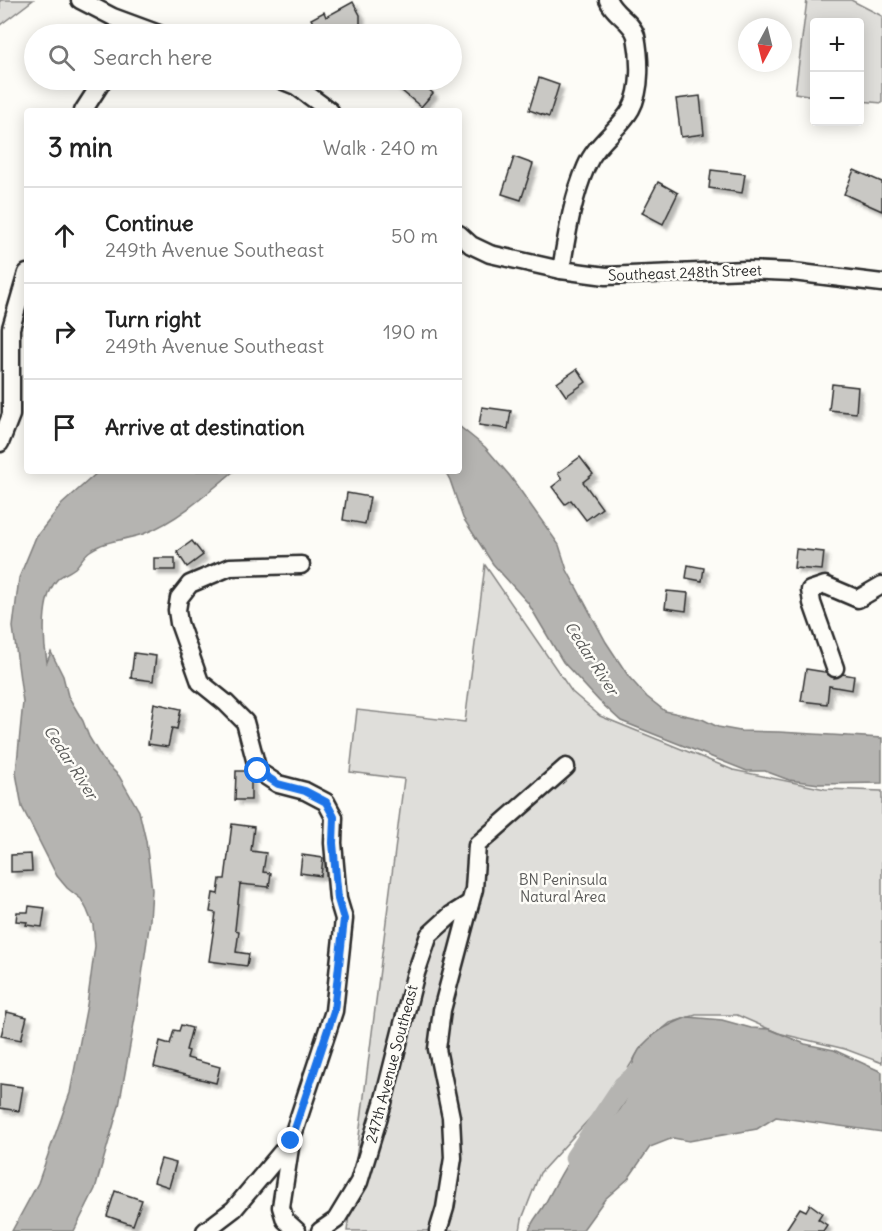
<!DOCTYPE html>
<meta charset="utf-8">
<style>
body{margin:0;font-family:Delius,sans-serif;background:#f6f6f6;color:#222}
.controls{position:absolute;right:18px;top:18px;display:grid;overflow:hidden;border-radius:6px;box-shadow:0 3px 15px #0003}
.controls button{width:54px;height:54px;display:grid;place-items:center;padding:0;border:0;border-bottom:2px solid #e0e0e0;background:#fff;color:#222;font:30px sans-serif}
.compass{position:absolute;left:738px;top:18px;width:54px;height:54px;border-radius:50%;background:#fff;box-shadow:0 3px 15px #0003;rotate:187deg}
.stop{position:absolute;width:18px;height:18px;margin:-14px;border:4px solid #1a73e8;border-radius:50%;background:#fff}
.stop.end{background:#1a73e8;border-color:#fff;box-shadow:0 2px 6px #0008}
.list{margin:0;padding:0;list-style:none}
h2{display:flex;justify-content:space-between;align-items:center;height:78px;margin:0;padding:0 24px;font-size:26px}
h2 small{font-size:20px;font-weight:400;color:#767676}
.list li{display:grid;grid-template-columns:39px 1fr auto;gap:18px;align-items:center;box-sizing:border-box;height:96px;padding:0 24px;border-top:2px solid #e0e0e0}
.list b{display:block;font-size:22px;white-space:nowrap}
.list p{margin:0;font-size:20px;white-space:nowrap;color:#767676}
.list em{font-size:20px;font-style:normal;color:#767676}
.icon{flex:none;width:33px;height:33px;fill:none;stroke:currentColor;stroke-width:2;stroke-linecap:round;stroke-linejoin:round}
.map{position:relative;flex:none;width:882px;height:1231px;overflow:hidden}
.search{position:absolute;background:#fff;box-shadow:0 3px 15px #0003;left:24px;top:24px;width:438px;height:66px;display:flex;align-items:center;gap:15px;box-sizing:border-box;padding:0 21px;border-radius:33px;color:#767676;font-size:22px}
.panel{position:absolute;background:#fff;box-shadow:0 3px 15px #0003;left:24px;top:108px;width:438px;height:366px;border-radius:6px}
.map>svg:first-child{display:block}
</style>
<div class="map">
<svg width="882" height="1231" viewBox="0 0 882 1231">
<defs>
<filter id="shadow"><feDropShadow dx="4.5" dy="4.5" stdDeviation="1.5" flood-color="#0004"/></filter>
</defs>
<rect width="100%" height="100%" fill="#fdfcf7"/>
<filter id="ink" filterUnits="userSpaceOnUse"><feTurbulence type="fractalNoise" baseFrequency=".0167" numOctaves="2"/><feDisplacementMap in="SourceGraphic" scale="12" xChannelSelector="R" yChannelSelector="G"/><feConvolveMatrix kernelMatrix="1 2 1 2 8 2 1 2 1" color-interpolation-filters="sRGB"/></filter>
<g filter="url(#ink)">
<g fill="#dfdeda" stroke="#858482" stroke-width="1.5">
<polygon points="0,0 33,0 0,25"/>
<polygon points="807,0 851,0 882,16 882,103 860,101 860,22 814,22 814,96 795,93"/>
<polygon points="485,565 572,692 600,716 733,770 825,789 882,791 882,1063 845,1049 778,1033 737,1015 696,1015 670,1023 642,1046 613,1093 540,1173 522,1219 520,1231 347,1231 404,779 350,772 357,710 465,722"/>
</g>
<g fill="#b5b4b1" stroke="#7e7d7b" stroke-width="1.5">
<polygon points="459,426 485,447 510,476 559,545 567,570 606,642 629,677 647,697 665,711 702,719 718,727 740,731 779,732 882,738 882,783 819,784 789,780 765,771 747,771 621,721 599,701 563,662 528,603 493,564 463,518 450,480 445,471 459,471"/>
<path d="M99,471H234C207,494 177,521 143,534C126,540 105,540 90,551C84,555 80,563 75,568C69,573 60,575 56,581C41,599 43,640 47,662L51,652L63,676L68,696L83,721L89,737L103,760L119,776L139,811L146,841L152,890L150,920L139,996L119,1106L95,1189L74,1231H12L38,1183L70,1093L87,1005L95,946L93,925L87,910L81,899L67,888L57,876L22,807L16,773L23,702L13,627L19,578L36,537L62,504Z"/>
<path d="M688,1017L722,1020L751,1028L769,1029L805,1044L834,1050L882,1072V1132L776,1117L757,1129L689,1141L673,1138L650,1147L628,1179L605,1199L582,1231H529C531,1222 538,1215 543,1207C557,1183 569,1154 591,1135C602,1125 617,1117 624,1103C633,1087 628,1066 639,1050C652,1033 668,1025 688,1017Z"/>
</g>
<g fill="none" stroke-linecap="round" stroke-linejoin="round">
<polyline stroke="#b5b4b1" stroke-width="21" points="575,1158 623,1086 650,1064"/>
</g>
<g fill="#c9c8c4" stroke="#2b2b2b" stroke-width="1.5" filter="url(#shadow)">
<polygon points="353,2 360,15 360,34 346,34 346,26 332,34 329,29 319,34 311,19 324,12 326,17"/>
<polygon points="539,78 559,85 549,117 529,110"/>
<polygon points="389,80 417,80 433,93 421,107"/>
<polygon points="700,96 704,134 681,137 676,99"/>
<polygon points="514,157 533,164 521,200 502,194"/>
<polygon points="711,170 745,174 742,193 709,188"/>
<polygon points="854,170 882,182 882,211 844,194"/>
<polygon points="658,182 678,193 663,224 642,213"/>
<polygon points="577,369 586,382 566,396 557,383"/>
<polygon points="832,384 858,387 856,413 829,410"/>
<polygon points="482,407 511,411 508,429 479,425"/>
<polygon points="580,457 593,474 583,482 602,508 586,520 571,500 565,504 552,487 562,479 558,473"/>
<polygon points="347,493 370,497 365,524 343,520"/>
<polygon points="192,541 203,555 187,567 177,552"/>
<polygon points="796,549 824,552 822,570 794,568"/>
<rect x="154" y="558" width="21" height="12"/>
<polygon points="688,565 704,568 702,581 686,578"/>
<polygon points="667,591 688,593 686,611 665,608"/>
<polygon points="134,653 156,656 153,681 131,678"/>
<polygon points="806,669 825,672 834,678 843,674 854,676 852,690 829,686 827,704 801,701"/>
<polygon points="154,703 181,709 177,729 172,728 168,747 148,744"/>
<polygon points="236,771 247,771 251,778 251,800 235,800"/>
<polygon points="232,824 254,827 251,851 266,853 263,872 271,873 269,887 240,884 235,930 239,931 236,952 249,954 247,966 209,961 216,913 210,912 213,893 218,894 220,879 225,879"/>
<polygon points="31,854 32,871 11,872 11,855"/>
<polygon points="302,855 323,858 321,876 300,873"/>
<polygon points="29,906 45,908 42,927 26,925 27,922 16,921 17,912 28,912"/>
<polygon points="7,1012 27,1017 21,1040 1,1036"/>
<polygon points="181,1025 192,1028 186,1050 189,1051 187,1058 220,1067 216,1083 154,1067 160,1041 170,1044 174,1030 179,1031"/>
<polygon points="0,1084 23,1087 19,1111 0,1108"/>
<polygon points="161,1159 176,1163 169,1187 154,1182"/>
<polygon points="115,1191 142,1200 133,1225 107,1216"/>
<polygon points="810,1204 822,1213 818,1219 827,1225 823,1231 785,1231 800,1208 806,1211"/>
</g>
<g fill="none" stroke-linecap="round" stroke-linejoin="round">
<defs>
<g id="minor">
<polyline points="80,0 113,17 159,34"/>
<polyline points="281,80 296,86 330,111"/>
<polyline points="83,111 103,80"/>
<polyline points="459,234 471,245 490,254 561,270 606,276 746,270 793,272 882,283"/>
<path d="M561,270C567,235 572,199 586,167C596,143 619,130 631,109C642,89 640,57 636,36C632,21 614,15 608,0"/>
<polyline points="0,443 11,415 11,328 27,273"/>
<polyline points="835,668 812,603 810,590 825,585 858,599 882,585"/>
<polyline points="291,1141 281,1207 285,1220 297,1231"/>
<polyline points="205,1231 234,1209 291,1141 334,1011 344,919 338,899 333,843 334,817 326,802 305,791 278,784 258,771 245,722 226,703 200,682 179,623 177,610 179,598 190,584 230,567 301,565"/>
<polyline points="320,1231 336,1220 359,1182 383,1103 415,976 429,935 451,915 470,903"/>
<polyline points="438,1231 445,1208 453,1158 451,1117 437,1049 442,1010 474,889 477,845 566,767"/>
</g>
</defs>
<use href="#minor" stroke="#2b2b2b" stroke-width="21"/>
<use href="#minor" stroke="#fdfcf7" stroke-width="16"/>
</g>
</g>
<g fill="none" stroke-linecap="round" stroke-linejoin="round" filter="url(#ink)">
<polyline stroke="#1a73e8" stroke-width="8" points="258,771 278,784 305,791 326,802 334,817 333,843 338,899 344,919 334,1011 291,1141"/>
</g>
<g text-anchor="middle" stroke-width="5" stroke-linejoin="round" paint-order="stroke">
<g font-size="15" fill="#2b2b2b" stroke="#fdfcf7">
<text transform="translate(685 273) rotate(-2)" y="5">Southeast 248th Street</text>
<text transform="translate(392 1064) rotate(-75)" y="5">247th Avenue Southeast</text>
</g>
<g font-size="15" fill="#585857" stroke="#fdfcf7">
<text x="563" y="885">BN Peninsula<tspan x="563" dy="17">Natural Area</tspan></text>
</g>
<g font-size="16" font-style="italic" fill="#5b5b5a" stroke="#fdfcf7">
<text transform="translate(592 658) rotate(57)" y="6">Cedar River</text>
<text transform="translate(71 762) rotate(57)" y="6">Cedar River</text>
</g>
</g>
</svg>
<div class="controls">
<button>+</button>
<button>−</button>
</div>
<svg class="compass" viewBox="-18 -18 36 36"><path d="M0-13l5 13h-10z" fill="#e53935"/><path d="M0 13l5-13h-10z" fill="#767676"/></svg>
<div class="stop" style="left:258px;top:771px"></div>
<div class="stop end" style="left:291px;top:1141px"></div>
<div class="search"><svg class="icon" aria-label="search" viewBox="0 0 24 24"><circle cx="10" cy="10" r="6"/><path d="M15 15l6 6"/></svg>Search here</div>
<section class="panel">
<h2>3 min<small>Walk · 240 m</small></h2>
<ul class="list">
<li><svg class="icon" aria-label="ahead" viewBox="0 0 24 24"><path d="M12 20V5M6 11l6-6 6 6"/></svg><div><b>Continue</b><p>249th Avenue Southeast</p></div><em>50 m</em></li>
<li><svg class="icon" aria-label="right" viewBox="0 0 24 24"><path d="M7 20v-9h11M14 6l5 5-5 5"/></svg><div><b>Turn right</b><p>249th Avenue Southeast</p></div><em>190 m</em></li>
<li><svg class="icon" aria-label="arrive" viewBox="0 0 24 24"><path d="M6 21V4h12l-3 4 3 4H6"/></svg><div><b>Arrive at destination</b></div></li>
</ul>
</section>
</div>
